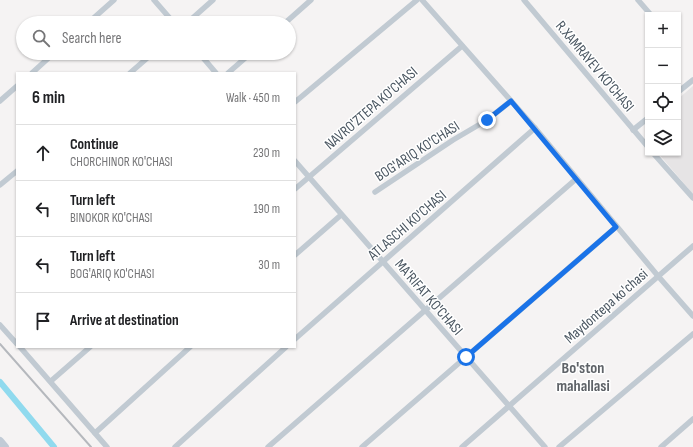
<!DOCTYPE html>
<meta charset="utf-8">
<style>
body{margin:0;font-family:"Sofia Sans Condensed",sans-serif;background:#f2f2f2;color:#202124}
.controls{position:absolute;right:12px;top:12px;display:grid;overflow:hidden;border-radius:0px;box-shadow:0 1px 3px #0004}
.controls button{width:36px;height:36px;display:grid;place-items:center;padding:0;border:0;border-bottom:1px solid #e0e0e0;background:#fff;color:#202124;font:20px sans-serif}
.stop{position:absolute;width:12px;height:12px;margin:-9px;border:3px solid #1a73e8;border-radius:50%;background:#fff}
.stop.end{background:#1a73e8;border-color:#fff;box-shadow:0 1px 4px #0008}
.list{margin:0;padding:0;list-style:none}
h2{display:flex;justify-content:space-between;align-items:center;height:52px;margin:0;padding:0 16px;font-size:17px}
h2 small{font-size:13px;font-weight:400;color:#757577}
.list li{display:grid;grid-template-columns:26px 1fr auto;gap:12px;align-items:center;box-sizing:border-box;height:56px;padding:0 16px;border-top:1px solid #e0e0e0}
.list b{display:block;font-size:15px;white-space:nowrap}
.list p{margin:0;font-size:13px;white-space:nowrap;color:#757577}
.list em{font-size:13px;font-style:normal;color:#757577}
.icon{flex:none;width:22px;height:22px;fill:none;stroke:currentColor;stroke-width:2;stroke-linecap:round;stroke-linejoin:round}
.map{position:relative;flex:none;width:693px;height:447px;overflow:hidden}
.search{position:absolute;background:#fff;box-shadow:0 1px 3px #0004;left:16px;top:16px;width:280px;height:44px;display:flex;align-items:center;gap:10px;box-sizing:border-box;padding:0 14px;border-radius:22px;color:#757577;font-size:15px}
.panel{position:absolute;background:#fff;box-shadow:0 1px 3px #0004;left:16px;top:72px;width:280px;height:276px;border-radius:0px}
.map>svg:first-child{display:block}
</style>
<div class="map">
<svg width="693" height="447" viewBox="0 0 693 447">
<rect width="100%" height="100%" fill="#f5f3f3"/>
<polygon fill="#e6e4e5" points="693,86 693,194 658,153 678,153 678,99"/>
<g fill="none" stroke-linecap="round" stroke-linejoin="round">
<polyline stroke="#90daee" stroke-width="6" points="0,382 54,447"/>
<g stroke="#c1cad2" stroke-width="5.5">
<polyline points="154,0 174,23"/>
<polyline points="422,0 535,128 658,276 693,316"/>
<polyline points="524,0 648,147"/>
<polyline points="638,0 651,15"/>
<polyline points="88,23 114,0"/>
<polyline points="187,23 213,0"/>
<polyline points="285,23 311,0"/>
<polyline points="199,53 216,73"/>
<polyline points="32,73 54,53"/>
<polyline points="130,73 153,53"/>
<polyline points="228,73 251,53"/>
<polyline points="678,92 693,80"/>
<polyline points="0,101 17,86"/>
<polyline points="295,102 417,0"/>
<polyline points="633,130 648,118"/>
<polyline points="653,153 693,198"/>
<polyline points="295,161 545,447"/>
<polyline points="0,185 17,171"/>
<polyline points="295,189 462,46"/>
<polyline points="375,192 453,140 487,120 511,101"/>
<polyline points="295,255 341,215"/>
<polyline points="0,325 17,344"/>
<polyline points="295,339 535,128"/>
<polyline points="20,347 107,447"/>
<polyline points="51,381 90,347"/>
<polyline points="95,433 190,347"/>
<polyline points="175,447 286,347"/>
<polyline points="268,447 576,179"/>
<polyline points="362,447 616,227"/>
<polyline points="462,447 693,246"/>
<polyline points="559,447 693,334"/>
<polyline points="661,447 693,419"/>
</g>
<polyline stroke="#c1cbd6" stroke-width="8" points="0,441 5,447"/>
<polyline stroke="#b5b8bd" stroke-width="2" points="0,344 91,447"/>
</g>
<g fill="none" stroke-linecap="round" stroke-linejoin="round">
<polyline stroke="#1a73e8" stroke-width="5" points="466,357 616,227 511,101 487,120"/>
</g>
<g text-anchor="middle" stroke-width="3" stroke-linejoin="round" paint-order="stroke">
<g font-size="15" fill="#4a5661" stroke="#fff">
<text transform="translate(595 66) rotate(50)" y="5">R.XAMRAYEV KO'CHASI</text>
<text transform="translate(371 108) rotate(-41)" y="5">NAVRO'ZTEPA KO'CHASI</text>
<text transform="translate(417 151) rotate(-33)" y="5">BOG'ARIQ KO'CHASI</text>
<text transform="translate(407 225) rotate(-41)" y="5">ATLASCHI KO'CHASI</text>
<text transform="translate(429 297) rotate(49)" y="5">MA'RIFAT KO'CHASI</text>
<text transform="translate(606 306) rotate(-41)" y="5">Maydontepa ko'chasi</text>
</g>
<g font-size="16" font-weight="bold" fill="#5f6368" stroke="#fff">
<text x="583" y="373">Bo'ston<tspan x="583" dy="18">mahallasi</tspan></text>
</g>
</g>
</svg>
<div class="controls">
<button>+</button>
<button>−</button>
<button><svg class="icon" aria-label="locate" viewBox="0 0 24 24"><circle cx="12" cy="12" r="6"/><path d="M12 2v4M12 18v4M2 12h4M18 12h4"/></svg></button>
<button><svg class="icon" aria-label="layers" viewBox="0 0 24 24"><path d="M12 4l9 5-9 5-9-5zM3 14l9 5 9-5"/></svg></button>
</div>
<div class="stop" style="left:466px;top:357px"></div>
<div class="stop end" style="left:487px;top:120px"></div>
<div class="search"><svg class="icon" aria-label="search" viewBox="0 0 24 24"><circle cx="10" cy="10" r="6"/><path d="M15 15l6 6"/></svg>Search here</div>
<section class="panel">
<h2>6 min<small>Walk · 450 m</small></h2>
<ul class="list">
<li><svg class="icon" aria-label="ahead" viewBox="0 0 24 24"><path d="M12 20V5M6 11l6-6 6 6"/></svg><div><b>Continue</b><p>CHORCHINOR KO'CHASI</p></div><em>230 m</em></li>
<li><svg class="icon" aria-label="left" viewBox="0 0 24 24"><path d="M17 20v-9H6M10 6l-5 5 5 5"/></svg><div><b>Turn left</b><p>BINOKOR KO'CHASI</p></div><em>190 m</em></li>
<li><svg class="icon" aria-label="left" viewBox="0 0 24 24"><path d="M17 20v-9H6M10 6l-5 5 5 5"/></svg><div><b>Turn left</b><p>BOG'ARIQ KO'CHASI</p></div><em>30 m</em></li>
<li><svg class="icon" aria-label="arrive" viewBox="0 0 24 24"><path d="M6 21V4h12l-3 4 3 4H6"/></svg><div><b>Arrive at destination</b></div></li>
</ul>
</section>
</div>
